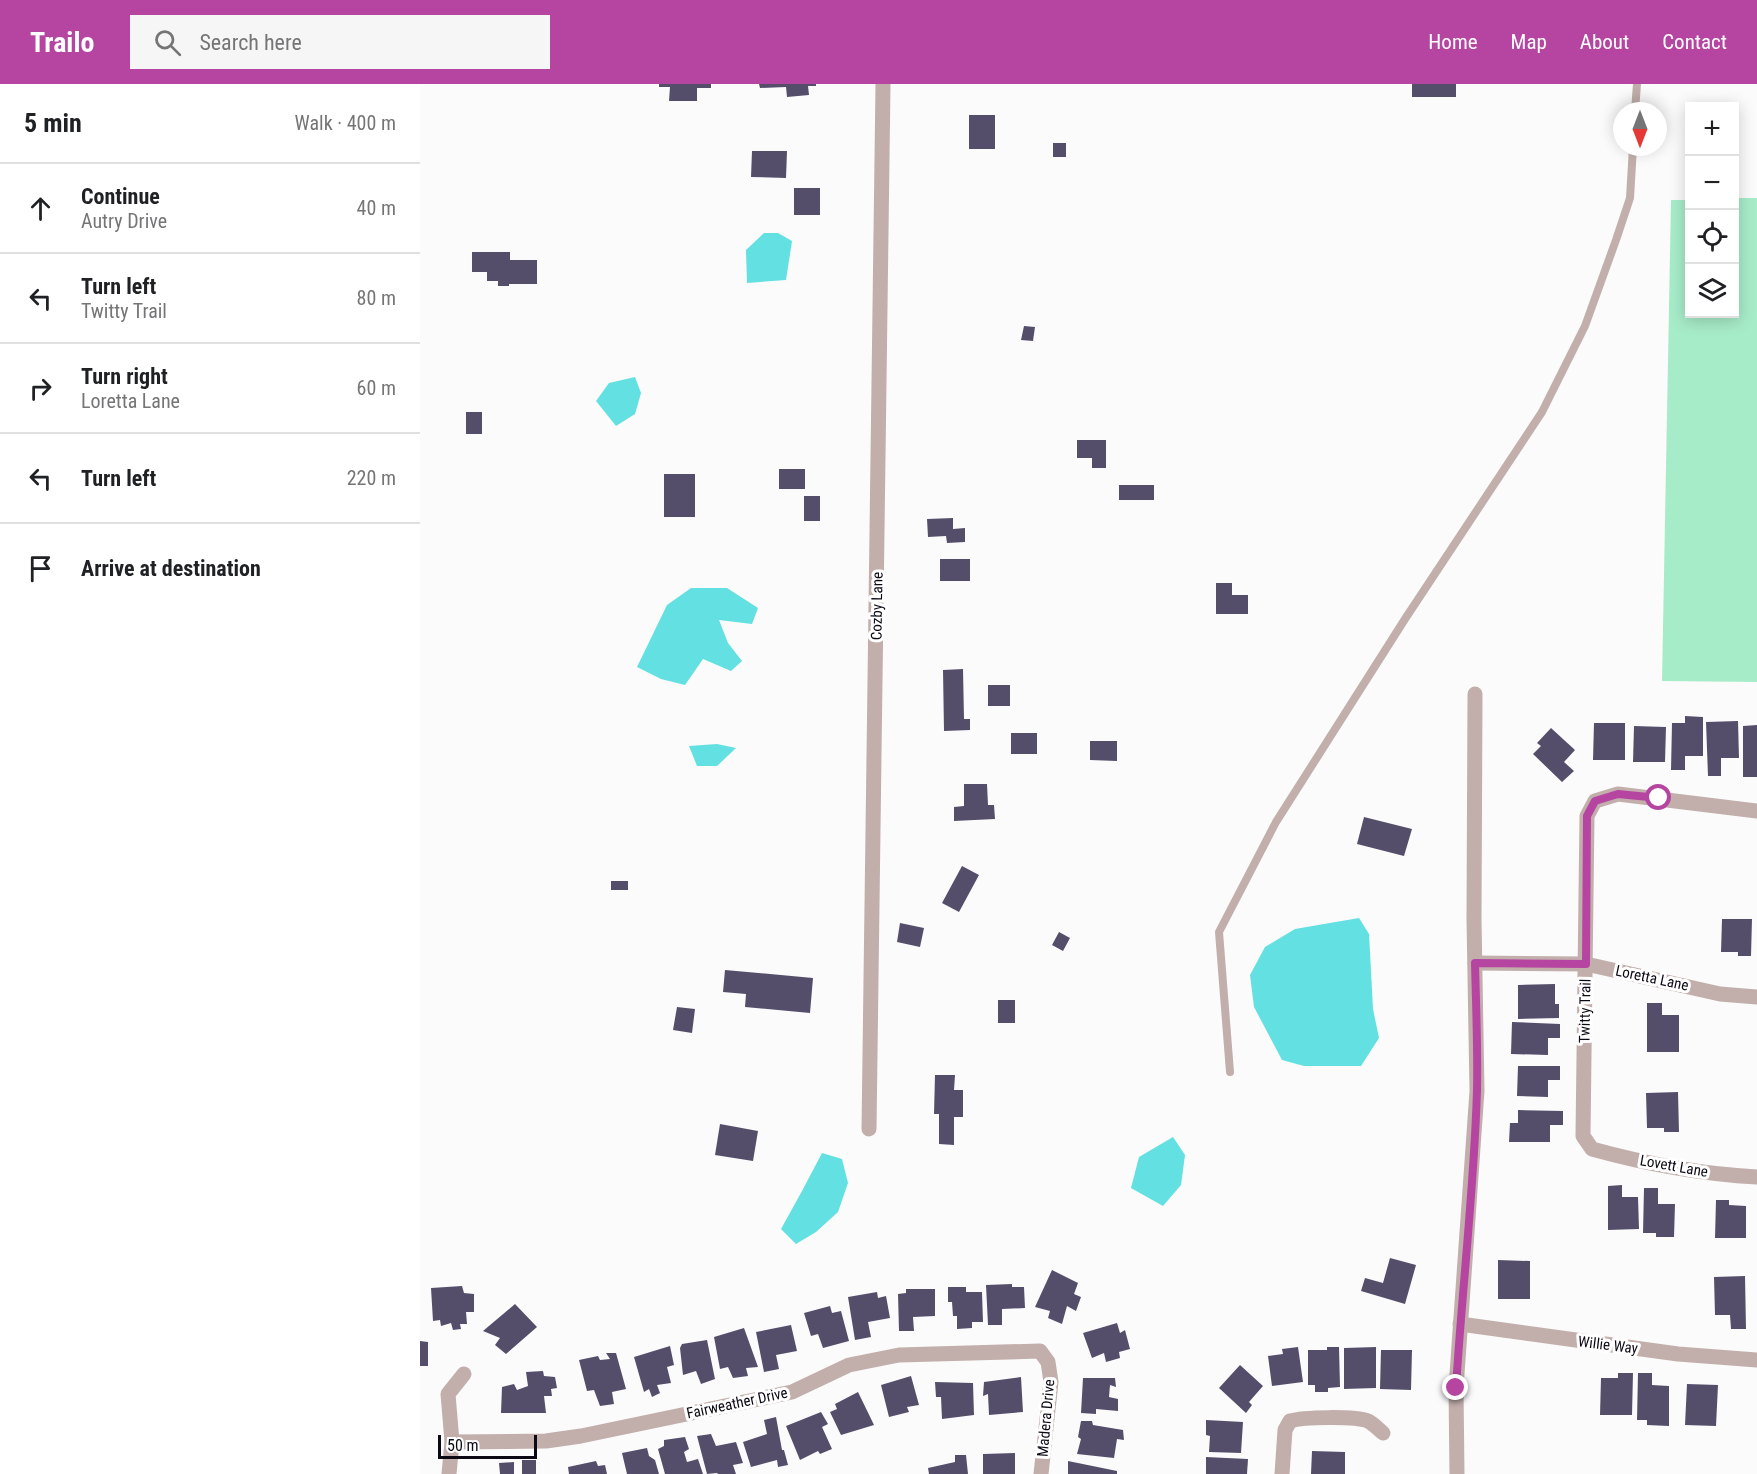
<!DOCTYPE html>
<meta charset="utf-8">
<style>
body{margin:0;font-family:"Roboto Condensed",sans-serif;background:#f6f6f6;color:#202124}
.controls{position:absolute;right:18px;top:18px;display:grid;overflow:hidden;border-radius:0px;box-shadow:0 3px 15px #0003}
.controls button{width:54px;height:54px;display:grid;place-items:center;padding:0;border:0;border-bottom:2px solid #e0e0e0;background:#fff;color:#202124;font:30px sans-serif}
.compass{position:absolute;left:1193px;top:18px;width:54px;height:54px;border-radius:50%;background:#fff;box-shadow:0 3px 15px #0003;rotate:180deg}
.scale{position:absolute;left:18px;bottom:15px;width:99px;box-sizing:border-box;padding-left:6px;border:3px solid #0c0915;border-top:0;font-size:16px;line-height:21px;white-space:nowrap;color:#0c0915;-webkit-text-stroke:4px #fff;paint-order:stroke}
.stop{position:absolute;width:18px;height:18px;margin:-14px;border:4px solid #b645a1;border-radius:50%;background:#fff}
.stop.end{background:#b645a1;border-color:#fff;box-shadow:0 2px 6px #0008}
.list{margin:0;padding:0;list-style:none}
h2{display:flex;justify-content:space-between;align-items:center;height:78px;margin:0;padding:0 24px;font-size:26px}
h2 small{font-size:20px;font-weight:400;color:#757577}
.list li{display:grid;grid-template-columns:39px 1fr auto;gap:18px;align-items:center;box-sizing:border-box;height:90px;padding:0 24px;border-top:2px solid #e0e0e0}
.list b{display:block;font-size:22px;white-space:nowrap}
.list p{margin:0;font-size:20px;white-space:nowrap;color:#757577}
.list em{font-size:20px;font-style:normal;color:#757577}
.icon{flex:none;width:33px;height:33px;fill:none;stroke:currentColor;stroke-width:2;stroke-linecap:round;stroke-linejoin:round}
.map{position:relative;flex:none;width:1337px;height:1390px;overflow:hidden}
header{display:flex;align-items:center;gap:36px;box-sizing:border-box;height:84px;padding:0 30px;background:#b645a1;color:#fff}
header strong{font-size:28px}
nav{display:flex;gap:33px;margin-inline-start:auto;font-size:21px}
.search{width:420px;height:54px;background:#f6f6f6;display:flex;align-items:center;gap:15px;box-sizing:border-box;padding:0 21px;border-radius:0px;color:#757577;font-size:22px}
main{display:flex}
aside{flex:1;background:#fff}
.map>svg:first-child{display:block}
</style>
<header>
<strong>Trailo</strong>
<div class="search"><svg class="icon" aria-label="search" viewBox="0 0 24 24"><circle cx="10" cy="10" r="6"/><path d="M15 15l6 6"/></svg>Search here</div>
<nav><a>Home</a><a>Map</a><a>About</a><a>Contact</a></nav>
</header>
<main>
<aside>
<h2>5 min<small>Walk · 400 m</small></h2>
<ul class="list">
<li><svg class="icon" aria-label="ahead" viewBox="0 0 24 24"><path d="M12 20V5M6 11l6-6 6 6"/></svg><div><b>Continue</b><p>Autry Drive</p></div><em>40 m</em></li>
<li><svg class="icon" aria-label="left" viewBox="0 0 24 24"><path d="M17 20v-9H6M10 6l-5 5 5 5"/></svg><div><b>Turn left</b><p>Twitty Trail</p></div><em>80 m</em></li>
<li><svg class="icon" aria-label="right" viewBox="0 0 24 24"><path d="M7 20v-9h11M14 6l5 5-5 5"/></svg><div><b>Turn right</b><p>Loretta Lane</p></div><em>60 m</em></li>
<li><svg class="icon" aria-label="left" viewBox="0 0 24 24"><path d="M17 20v-9H6M10 6l-5 5 5 5"/></svg><div><b>Turn left</b></div><em>220 m</em></li>
<li><svg class="icon" aria-label="arrive" viewBox="0 0 24 24"><path d="M6 21V4h12l-3 4 3 4H6"/></svg><div><b>Arrive at destination</b></div></li>
</ul>
</aside>
<div class="map">
<svg width="1337" height="1390" viewBox="0 0 1337 1390">
<rect width="100%" height="100%" fill="#fbfbfb"/>
<polygon fill="#a7ecc9" points="1315,114 1337,114 1337,598 1242,597 1251,116 1269,116 1270,230 1314,230"/>
<g fill="#63e0e1">
<polygon points="344,149 358,149 372,157 366,196 327,199 326,166"/>
<polygon points="215,293 221,309 215,330 196,342 176,317 189,299"/>
<polygon points="271,504 307,504 338,524 332,540 299,536 308,559 322,577 311,587 283,575 265,601 241,595 217,583 247,521"/>
<polygon points="297,660 316,664 297,682 277,682 269,662"/>
<polygon points="939,834 949,850 953,925 959,954 941,982 884,982 862,976 834,923 830,891 845,863 875,845"/>
<polygon points="753,1053 765,1071 761,1101 743,1122 711,1104 719,1073"/>
<polygon points="402,1069 422,1075 428,1099 418,1128 396,1148 376,1160 361,1145 382,1107"/>
</g>
<g fill="#554e6b">
<polygon points="239,0 291,0 291,4 277,4 277,17 249,17 250,3 239,3"/>
<polygon points="339,0 396,0 396,2 388,2 389,11 367,13 366,3 340,4"/>
<rect x="992" y="0" width="44" height="13"/>
<rect x="549" y="31" width="26" height="34"/>
<rect x="633" y="59" width="13" height="14"/>
<polygon points="332,67 367,67 366,94 331,93"/>
<rect x="374" y="104" width="26" height="27"/>
<polygon points="52,168 90,168 90,176 117,176 117,200 89,200 89,202 78,202 78,197 67,197 67,188 52,188"/>
<polygon points="604,242 615,243 613,257 601,256"/>
<rect x="46" y="328" width="16" height="22"/>
<polygon points="657,356 686,356 686,384 672,384 672,374 657,374"/>
<rect x="359" y="385" width="26" height="20"/>
<rect x="244" y="390" width="31" height="43"/>
<rect x="699" y="401" width="35" height="15"/>
<rect x="384" y="412" width="16" height="25"/>
<polygon points="533,434 533,445 545,444 545,458 527,459 526,452 508,453 507,435"/>
<rect x="520" y="475" width="30" height="22"/>
<polygon points="796,499 812,499 812,511 828,511 828,530 796,530"/>
<polygon points="543,585 544,635 550,635 550,646 524,647 523,586"/>
<rect x="568" y="601" width="22" height="21"/>
<polygon points="1265,632 1283,633 1283,672 1265,672 1265,686 1251,686 1252,639 1265,639"/>
<polygon points="1318,637 1319,674 1301,674 1301,692 1288,692 1286,638"/>
<polygon points="1174,639 1205,639 1205,676 1173,676"/>
<polygon points="1337,641 1337,693 1323,693 1323,642"/>
<polygon points="1214,642 1246,643 1245,678 1213,678"/>
<polygon points="1131,644 1155,666 1144,678 1154,687 1142,698 1113,670 1121,662 1117,659"/>
<rect x="591" y="649" width="26" height="21"/>
<polygon points="670,657 697,657 697,677 670,676"/>
<polygon points="544,700 567,700 568,721 574,721 575,735 534,737 534,723 544,722"/>
<polygon points="944,733 992,745 984,772 937,760"/>
<polygon points="542,782 559,791 539,828 522,819"/>
<rect x="191" y="797" width="17" height="9"/>
<polygon points="1302,835 1332,835 1331,872 1318,872 1318,868 1301,868"/>
<polygon points="480,839 504,844 500,863 477,858"/>
<polygon points="639,848 650,854 643,867 632,861"/>
<polygon points="305,886 393,894 390,929 325,923 326,910 303,908"/>
<polygon points="1135,900 1135,920 1139,920 1139,934 1098,935 1098,901"/>
<rect x="578" y="916" width="17" height="23"/>
<polygon points="1227,919 1242,919 1242,931 1259,931 1259,968 1227,968"/>
<polygon points="257,923 275,925 272,949 253,946"/>
<polygon points="1092,938 1140,940 1140,954 1128,954 1128,971 1091,970"/>
<polygon points="1098,982 1140,982 1140,996 1128,996 1128,1013 1097,1012"/>
<polygon points="515,991 535,991 534,1006 543,1006 543,1033 534,1033 534,1061 519,1060 519,1030 514,1030"/>
<polygon points="1258,1008 1259,1048 1244,1048 1244,1044 1227,1044 1226,1009"/>
<polygon points="1098,1026 1143,1027 1143,1041 1130,1041 1130,1058 1089,1058 1090,1039 1098,1039"/>
<polygon points="300,1040 338,1047 333,1077 295,1071"/>
<polygon points="1202,1101 1202,1113 1218,1113 1219,1145 1188,1146 1188,1102"/>
<polygon points="1224,1104 1238,1104 1238,1120 1255,1120 1254,1153 1236,1153 1236,1149 1223,1149"/>
<polygon points="1296,1116 1309,1116 1309,1121 1326,1122 1326,1154 1295,1154"/>
<polygon points="970,1174 996,1181 985,1220 941,1207 945,1194 963,1199"/>
<polygon points="1078,1176 1110,1177 1110,1215 1078,1215"/>
<polygon points="632,1186 658,1199 654,1210 661,1213 656,1227 647,1222 642,1240 628,1234 630,1227 615,1223"/>
<polygon points="1325,1192 1326,1245 1311,1245 1310,1231 1295,1231 1294,1193"/>
<polygon points="592,1200 592,1203 604,1203 605,1224 582,1225 582,1241 568,1241 566,1201"/>
<polygon points="42,1202 44,1209 54,1210 54,1228 46,1228 47,1240 40,1240 41,1245 33,1246 31,1239 21,1242 20,1236 13,1237 11,1204"/>
<polygon points="528,1203 546,1203 546,1208 562,1208 563,1238 552,1238 552,1244 537,1245 537,1232 533,1232 532,1218 528,1218"/>
<polygon points="486,1205 515,1205 515,1232 493,1233 494,1247 479,1247 478,1210 486,1209"/>
<polygon points="457,1208 458,1214 466,1212 470,1234 448,1238 451,1253 435,1256 428,1213"/>
<polygon points="95,1220 117,1243 86,1270 75,1261 80,1254 63,1247"/>
<polygon points="410,1222 412,1229 421,1227 429,1257 403,1264 398,1250 391,1252 384,1229"/>
<polygon points="697,1239 700,1249 705,1246 710,1265 699,1268 700,1274 686,1278 684,1269 672,1274 663,1249"/>
<polygon points="371,1241 377,1267 356,1271 359,1285 344,1288 336,1248"/>
<polygon points="324,1244 338,1283 326,1284 328,1292 313,1294 308,1283 300,1285 294,1253"/>
<polygon points="287,1256 295,1295 281,1300 276,1287 263,1291 260,1264 262,1260"/>
<polygon points="0,1257 8,1258 8,1282 0,1282"/>
<polygon points="250,1262 254,1281 247,1283 251,1299 237,1301 240,1309 232,1313 229,1305 224,1308 214,1273"/>
<polygon points="878,1263 883,1298 852,1302 848,1272 863,1270 862,1265"/>
<polygon points="907,1263 919,1263 920,1303 908,1304 908,1308 895,1308 895,1301 888,1301 888,1266 907,1266"/>
<polygon points="956,1263 956,1304 924,1305 924,1264"/>
<polygon points="961,1266 992,1266 991,1306 960,1305"/>
<polygon points="186,1269 196,1269 206,1305 192,1308 194,1320 180,1322 174,1306 167,1307 159,1276 178,1272 180,1276 190,1275"/>
<polygon points="820,1281 843,1302 829,1318 832,1321 826,1329 799,1304"/>
<polygon points="123,1287 124,1292 135,1293 137,1304 131,1305 132,1312 124,1312 126,1329 81,1329 82,1303 94,1300 97,1306 108,1302 106,1288"/>
<polygon points="1198,1289 1213,1289 1212,1331 1180,1331 1181,1294 1198,1294"/>
<polygon points="1218,1289 1232,1289 1232,1301 1249,1302 1249,1342 1227,1341 1227,1336 1217,1336"/>
<polygon points="491,1292 499,1321 487,1323 489,1328 469,1333 461,1301"/>
<polygon points="601,1293 603,1328 569,1331 568,1310 563,1312 564,1298"/>
<polygon points="663,1294 695,1294 696,1303 690,1301 689,1313 698,1315 698,1327 676,1325 676,1330 661,1329"/>
<polygon points="515,1298 553,1299 554,1331 522,1335 521,1313 516,1313"/>
<polygon points="1267,1300 1298,1301 1296,1342 1265,1341"/>
<polygon points="438,1308 454,1341 421,1351 410,1328 417,1325 415,1320"/>
<polygon points="401,1328 408,1340 402,1343 412,1365 400,1370 398,1367 380,1376 366,1342"/>
<polygon points="356,1333 362,1366 364,1366 368,1381 358,1383 357,1376 331,1383 323,1358 347,1350 344,1336"/>
<polygon points="786,1336 823,1338 821,1369 789,1368 790,1352 786,1351"/>
<polygon points="661,1337 672,1337 673,1341 703,1346 704,1356 697,1355 694,1374 657,1370 661,1355 658,1353"/>
<polygon points="291,1350 296,1362 316,1358 323,1379 313,1381 316,1390 298,1390 297,1389 287,1390 277,1352"/>
<polygon points="265,1353 269,1365 264,1368 267,1378 278,1375 283,1390 245,1390 238,1365 244,1362 244,1356"/>
<polygon points="227,1364 229,1372 235,1376 239,1390 207,1390 202,1369"/>
<polygon points="892,1367 925,1368 925,1390 891,1390"/>
<polygon points="595,1369 595,1390 563,1390 563,1370"/>
<polygon points="535,1371 546,1371 548,1390 509,1390 508,1384 535,1378"/>
<polygon points="786,1373 828,1375 827,1390 786,1390"/>
<rect x="102" y="1376" width="14" height="14"/>
<polygon points="176,1377 178,1382 185,1381 187,1390 149,1390 148,1383"/>
<polygon points="648,1377 697,1387 697,1390 648,1390"/>
<polygon points="94,1378 94,1390 80,1390 79,1379"/>
</g>
<g fill="none" stroke-linecap="round" stroke-linejoin="round">
<g stroke="#c2afac" stroke-width="8">
<polyline points="1215,27 1217,0"/>
<polyline points="810,988 799,848 856,738 985,535 1122,328 1165,242 1196,156 1210,114 1213,63"/>
</g>
<g stroke="#c2afac" stroke-width="15">
<path d="M1337,727L1198,710L1175,717L1167,732L1163,1052L1172,1065C1226,1080 1281,1090 1337,1093"/>
<polyline points="1055,879 1166,880 1300,910 1337,913"/>
<polyline points="449,1045 463,0"/>
<polyline points="1040,1240 1258,1270 1337,1276"/>
<polyline points="32,1358 126,1357 161,1352 372,1308 429,1281 479,1271 620,1267 628,1278 631,1298 621,1390"/>
<polyline points="29,1390 32,1358 28,1310 44,1290"/>
<path d="M862,1390L865,1346L870,1337C883,1333 935,1332 948,1337C954,1340 958,1345 963,1349"/>
<polyline points="1037,1390 1036,1304 1057,1007 1054,835 1055,610"/>
</g>
</g>
<g fill="none" stroke-linecap="round" stroke-linejoin="round">
<path stroke="#b645a1" stroke-width="8" d="M1036,1304C1042,1205 1054,1106 1057,1007C1058,965 1056,922 1055,879L1166,880L1167,732L1175,717L1198,710L1239,714"/>
</g>
<g text-anchor="middle" stroke-width="6" stroke-linejoin="round" paint-order="stroke">
<g font-size="15" fill="#0c0915" stroke="#fff">
<text transform="translate(457 522) rotate(-89)" y="5">Cozby Lane</text>
<text transform="translate(1232 894) rotate(12)" y="5">Loretta Lane</text>
<text transform="translate(1165 927) rotate(-89)" y="5">Twitty Trail</text>
<text transform="translate(1254 1082) rotate(10)" y="5">Lovett Lane</text>
<text transform="translate(1188 1261) rotate(7)" y="5">Willie Way</text>
<text transform="translate(317 1319) rotate(-12)" y="5">Fairweather Drive</text>
<text transform="translate(626 1334) rotate(-85)" y="5">Madera Drive</text>
</g>
</g>
</svg>
<div class="controls">
<button>+</button>
<button>−</button>
<button><svg class="icon" aria-label="locate" viewBox="0 0 24 24"><circle cx="12" cy="12" r="6"/><path d="M12 2v4M12 18v4M2 12h4M18 12h4"/></svg></button>
<button><svg class="icon" aria-label="layers" viewBox="0 0 24 24"><path d="M12 4l9 5-9 5-9-5zM3 14l9 5 9-5"/></svg></button>
</div>
<svg class="compass" viewBox="-18 -18 36 36"><path d="M0-13l5 13h-10z" fill="#e53935"/><path d="M0 13l5-13h-10z" fill="#757577"/></svg>
<div class="scale">50 m</div>
<div class="stop" style="left:1239px;top:714px"></div>
<div class="stop end" style="left:1036px;top:1304px"></div>
</div>
</main>
